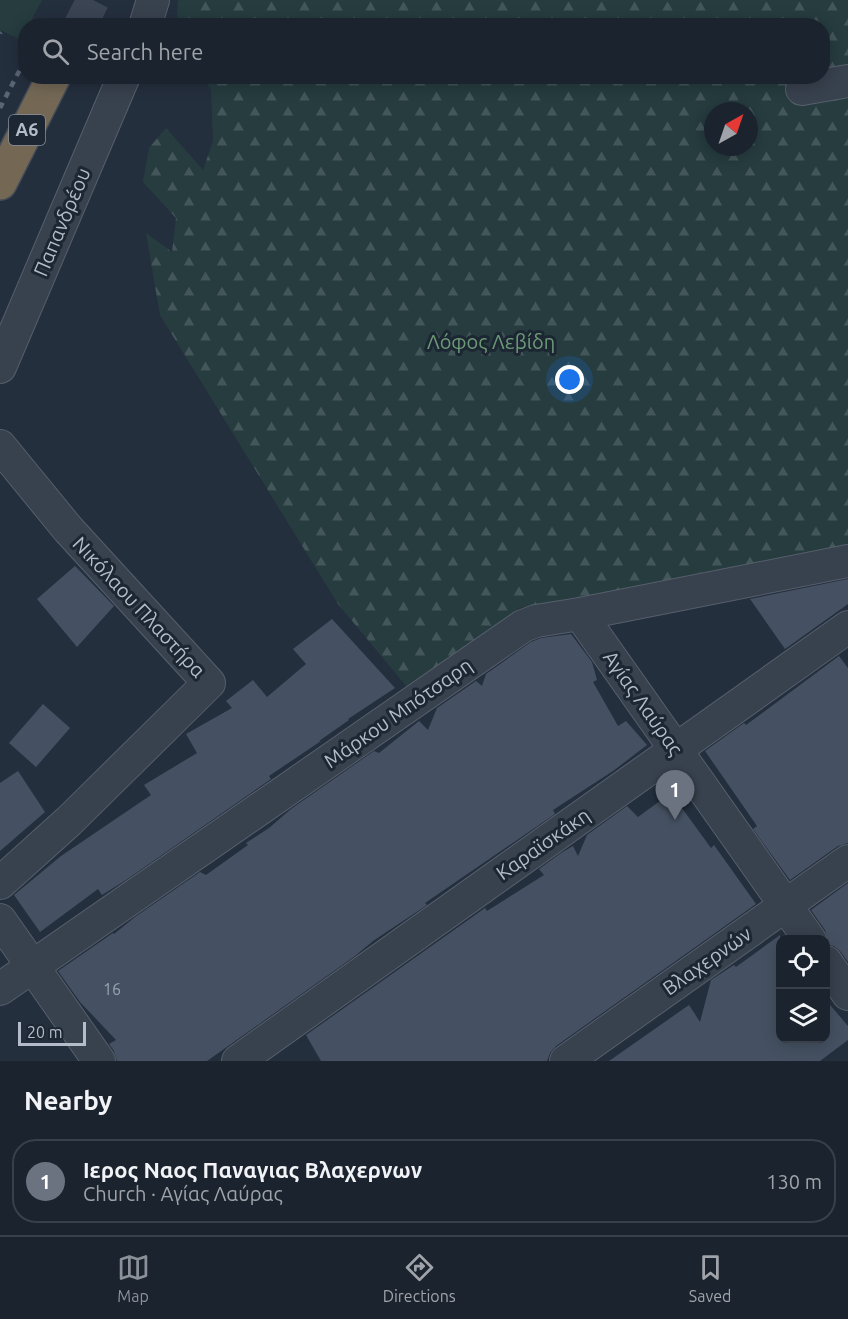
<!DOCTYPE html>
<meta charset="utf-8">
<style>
body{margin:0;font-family:Ubuntu,sans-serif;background:#282f3a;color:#f1f3f6}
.controls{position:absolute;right:18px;bottom:18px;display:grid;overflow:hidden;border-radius:12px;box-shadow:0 3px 15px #0003}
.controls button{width:54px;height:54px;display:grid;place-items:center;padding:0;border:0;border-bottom:2px solid #39404a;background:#1b232e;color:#f1f3f6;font:30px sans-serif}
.compass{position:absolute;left:704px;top:102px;width:54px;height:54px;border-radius:50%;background:#1b232e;box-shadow:0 3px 15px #0003;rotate:40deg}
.scale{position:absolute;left:18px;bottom:15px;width:68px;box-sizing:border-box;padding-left:6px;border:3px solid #b4bcc9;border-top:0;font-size:16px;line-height:21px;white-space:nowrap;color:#b4bcc9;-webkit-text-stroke:4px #1d2633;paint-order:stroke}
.you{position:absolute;left:570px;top:380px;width:21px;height:21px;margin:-15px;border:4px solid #fff;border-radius:50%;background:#1a73e8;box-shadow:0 0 0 9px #1a73e833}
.badge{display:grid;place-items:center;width:39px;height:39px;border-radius:50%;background:#8c9099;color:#fff;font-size:20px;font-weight:700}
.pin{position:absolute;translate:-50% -50px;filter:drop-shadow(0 2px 3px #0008)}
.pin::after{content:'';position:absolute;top:32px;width:21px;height:18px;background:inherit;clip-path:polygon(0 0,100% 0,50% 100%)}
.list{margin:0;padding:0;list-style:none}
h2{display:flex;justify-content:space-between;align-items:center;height:78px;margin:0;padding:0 24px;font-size:26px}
h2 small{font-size:20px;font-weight:400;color:#a0a4aa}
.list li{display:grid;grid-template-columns:39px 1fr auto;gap:18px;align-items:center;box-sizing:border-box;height:84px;margin:0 12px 12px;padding:0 12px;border:2px solid #39404a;border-radius:24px}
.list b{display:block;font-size:22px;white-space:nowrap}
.list p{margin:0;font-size:20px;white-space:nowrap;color:#a0a4aa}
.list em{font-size:20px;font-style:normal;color:#a0a4aa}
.icon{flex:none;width:33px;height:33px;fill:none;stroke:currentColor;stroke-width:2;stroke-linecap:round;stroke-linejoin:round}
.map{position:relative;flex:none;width:848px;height:1061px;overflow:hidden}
.search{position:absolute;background:#1b232e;box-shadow:0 3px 15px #0003;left:18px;right:18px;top:18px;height:66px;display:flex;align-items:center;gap:15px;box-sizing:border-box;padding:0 21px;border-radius:24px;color:#a0a4aa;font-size:22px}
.sheet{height:174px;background:#1b232e}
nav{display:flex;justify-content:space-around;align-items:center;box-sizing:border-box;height:84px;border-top:2px solid #39404a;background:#1b232e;font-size:16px;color:#a0a4aa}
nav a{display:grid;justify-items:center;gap:3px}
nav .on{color:#8c9099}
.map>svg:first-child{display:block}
</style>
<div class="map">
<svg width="848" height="1061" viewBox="0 0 848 1061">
<defs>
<pattern id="forest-firs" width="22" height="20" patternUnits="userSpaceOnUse" patternTransform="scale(1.5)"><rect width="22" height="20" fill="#263c3f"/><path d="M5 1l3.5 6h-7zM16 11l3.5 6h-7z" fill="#435659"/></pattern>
</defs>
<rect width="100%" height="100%" fill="#242f3e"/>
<path fill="url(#forest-firs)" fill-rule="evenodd" d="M178,0H848V548L519,608L407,687L338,604L160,315L146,233L172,252L176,218L143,182L149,148L166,128L203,170L213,141L211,90L202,77L822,76V26L177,25ZM713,111H749V147H713Z"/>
<polygon fill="#263c3f" points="0,0 42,0 29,25 26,26 25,32 21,40 0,30"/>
<g fill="#455162">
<polygon points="75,566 114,606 77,647 37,599"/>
<polygon points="848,579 848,604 785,649 750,599"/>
<polygon points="332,619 395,688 348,719 349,720 319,741 321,741 269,776 271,779 126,880 102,895 98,889 40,932 14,895 61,856 151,795 144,785 197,753 186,734 232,708 226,701 253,680 267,697 306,664 293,649"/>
<polygon points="571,634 592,662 597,680 593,682 618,726 626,721 647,745 613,771 553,810 555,814 425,903 427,905 373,941 355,956 207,1061 117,1061 114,1051 109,1044 116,1040 80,1002 58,971 113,933 114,934 135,917 200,872 206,875 248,845 246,843 269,828 291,809 374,751 379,753 419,721 428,730 437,708 476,681 482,686 486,674 531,642 541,638"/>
<polygon points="839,656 848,668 848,843 838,846 790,880 753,829 757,826 705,751 744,723 746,725"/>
<polygon points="43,704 70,728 36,767 9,743"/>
<polygon points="18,771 45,812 0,851 0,783"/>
<polygon points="671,793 711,848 714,845 756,904 556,1046 550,1053 547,1061 321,1061 306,1035 485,908 487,911 544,875 539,869 561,853 573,846 578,856 587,835 627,806 638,817"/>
<polygon points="848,883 848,962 840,951 834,946 829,945 825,930 811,910"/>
<polygon points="780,935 780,1038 825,1038 825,999 848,1026 848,1040 820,1061 609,1061 689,1005 700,1022 711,980 734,965 736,967"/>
</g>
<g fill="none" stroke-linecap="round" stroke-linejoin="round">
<polyline stroke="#3a4453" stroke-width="33" stroke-dasharray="33 16" stroke-linecap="butt" points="80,26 93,0"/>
<defs>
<g id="minor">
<polyline points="145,26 153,0"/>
<polyline points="802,89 848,81"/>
<polyline points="0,367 124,76"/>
<polyline points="0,446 68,529 209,683 69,821 0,883"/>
<polyline points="580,614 810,940"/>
<polyline points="0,920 99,1061"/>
<polyline points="826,962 848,994"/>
<polyline points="0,989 523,626 536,621 580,614 848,561"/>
<polyline points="238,1061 848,627"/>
<polyline points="566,1061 848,861"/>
</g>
<polyline id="highway" points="0,183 54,76"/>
</defs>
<use href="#minor" stroke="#565f6c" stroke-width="34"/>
<use href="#highway" stroke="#434c59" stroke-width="36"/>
<use href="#minor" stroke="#38414e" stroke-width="32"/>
<use href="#highway" stroke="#746855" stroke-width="33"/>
<g stroke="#5a6575" stroke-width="4.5" stroke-dasharray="6 6" stroke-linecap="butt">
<polyline points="0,33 1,32"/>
<polyline points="0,108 26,58"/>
</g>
</g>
<g text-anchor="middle" stroke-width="6" stroke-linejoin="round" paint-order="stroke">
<g font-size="16" fill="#98a1af">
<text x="112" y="995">16</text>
</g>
<rect fill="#1d2633" stroke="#878f9c" stroke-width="1.5" x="9" y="115" width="36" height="30" rx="4.5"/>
<g font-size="18" font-weight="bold" fill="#b4bcc9">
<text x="27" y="136">Α6</text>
</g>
<g font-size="20" fill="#b4bcc9" stroke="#1d2633">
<text transform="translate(62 222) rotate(-67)" y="7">Παπανδρέου</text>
<text transform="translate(139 607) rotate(47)" y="7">Νικόλαου Πλαστήρα</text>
<text transform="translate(643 703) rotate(55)" y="7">Αγίας Λαύρας</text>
<text transform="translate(398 713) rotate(-35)" y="7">Μάρκου Μπότσαρη</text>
<text transform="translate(543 844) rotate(-35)" y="7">Καραϊσκάκη</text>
<text transform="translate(707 961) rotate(-35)" y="7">Βλαχερνών</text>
</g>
<g font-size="20" fill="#6b9a76" stroke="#1d2633">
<text x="491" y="349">Λόφος Λεβίδη</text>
</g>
</g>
</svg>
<div class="controls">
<button><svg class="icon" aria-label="locate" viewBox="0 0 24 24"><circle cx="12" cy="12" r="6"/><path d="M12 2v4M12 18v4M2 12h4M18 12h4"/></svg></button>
<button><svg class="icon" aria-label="layers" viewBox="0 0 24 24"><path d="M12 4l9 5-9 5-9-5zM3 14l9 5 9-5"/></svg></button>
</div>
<svg class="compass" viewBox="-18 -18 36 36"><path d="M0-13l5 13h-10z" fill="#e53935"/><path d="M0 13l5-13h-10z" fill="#a0a4aa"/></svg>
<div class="scale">20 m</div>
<div class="you"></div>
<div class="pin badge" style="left:675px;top:820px;background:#6b7280">1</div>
<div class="search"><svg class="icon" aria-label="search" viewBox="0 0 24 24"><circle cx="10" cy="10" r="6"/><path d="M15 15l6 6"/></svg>Search here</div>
</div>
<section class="sheet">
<h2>Nearby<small></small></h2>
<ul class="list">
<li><span class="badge" style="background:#6b7280">1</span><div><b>Ιερος Ναος Παναγιας Βλαχερνων</b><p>Church · Αγίας Λαύρας</p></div><em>130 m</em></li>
</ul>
</section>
<nav>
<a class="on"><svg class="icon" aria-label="map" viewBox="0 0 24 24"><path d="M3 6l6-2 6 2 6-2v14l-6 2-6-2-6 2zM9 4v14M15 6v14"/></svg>Map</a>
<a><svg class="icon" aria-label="directions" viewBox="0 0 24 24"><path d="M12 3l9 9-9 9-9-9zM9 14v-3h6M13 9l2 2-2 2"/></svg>Directions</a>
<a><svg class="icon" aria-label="saved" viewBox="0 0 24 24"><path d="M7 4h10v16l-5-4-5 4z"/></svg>Saved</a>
</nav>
